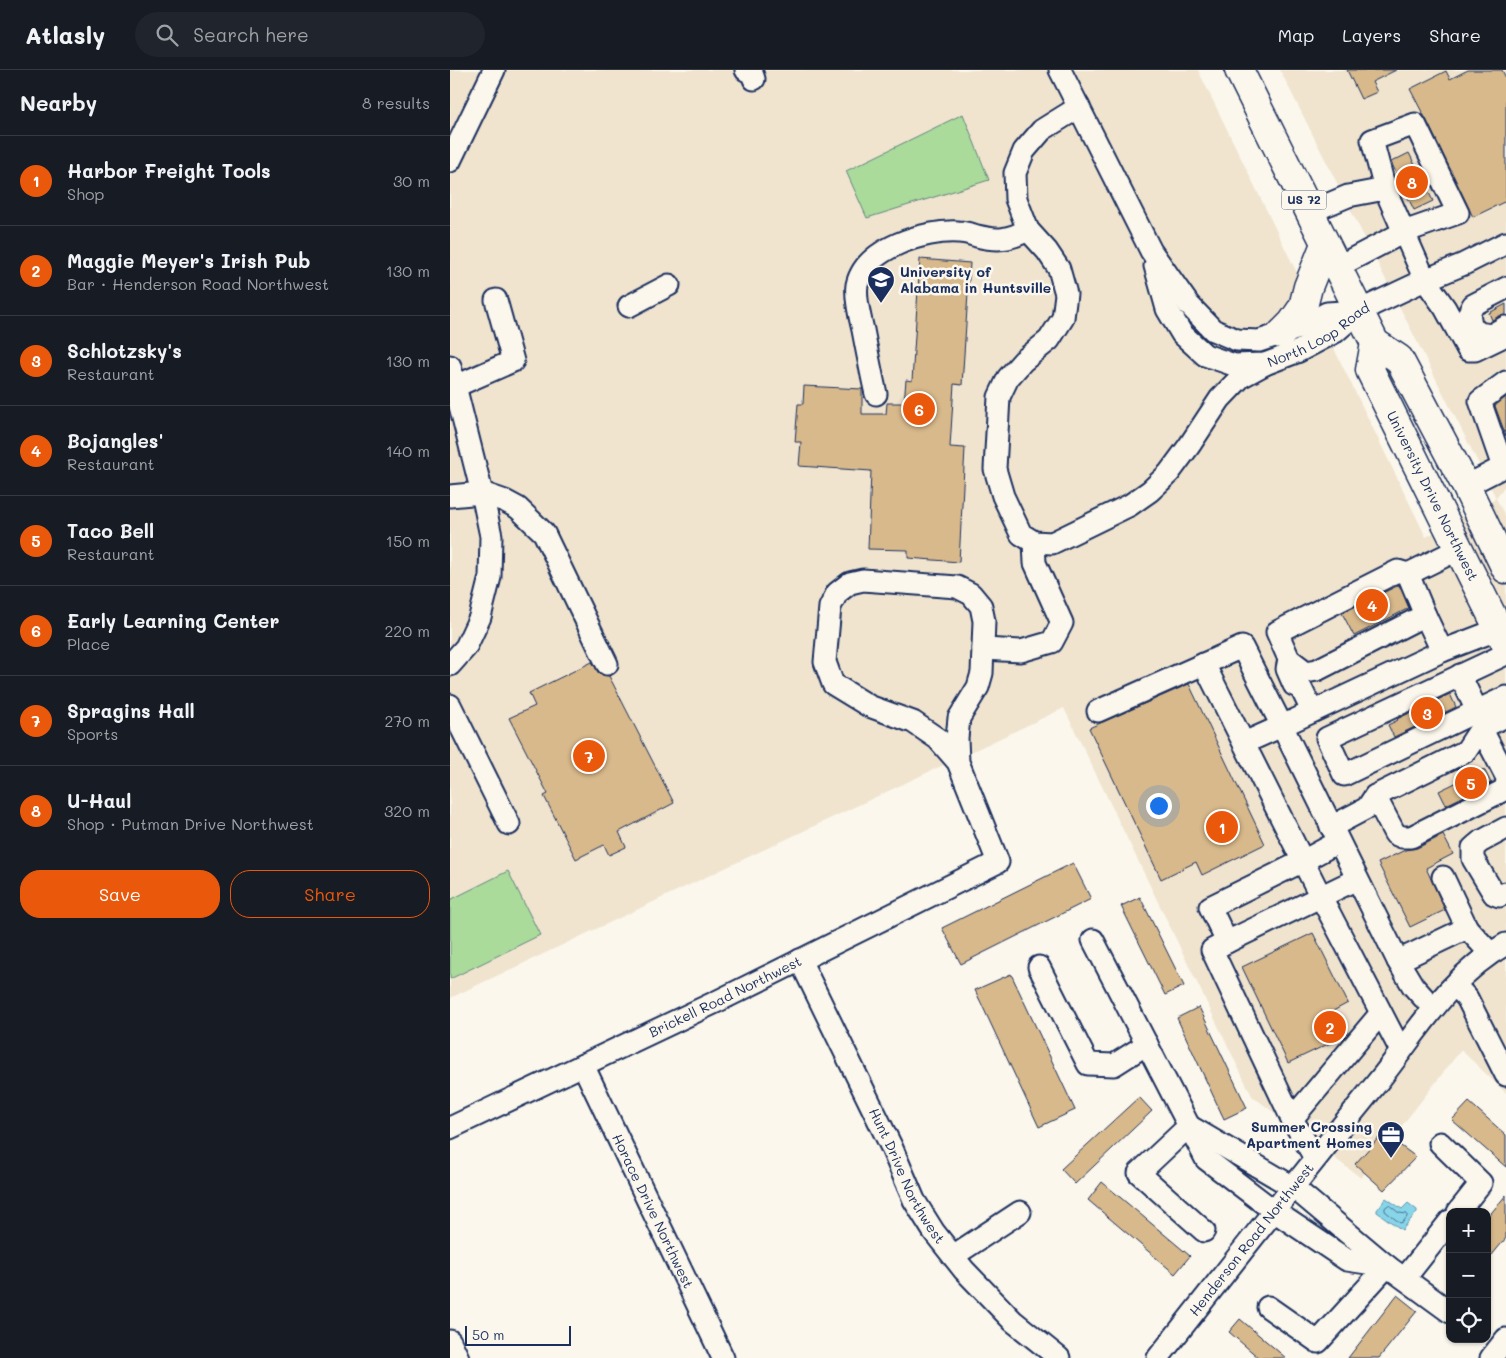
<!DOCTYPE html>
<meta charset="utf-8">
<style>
body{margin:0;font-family:Mali,sans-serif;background:#20242c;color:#f1f3f6}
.controls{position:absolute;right:15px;bottom:15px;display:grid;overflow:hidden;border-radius:10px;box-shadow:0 1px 4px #0004}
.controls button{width:45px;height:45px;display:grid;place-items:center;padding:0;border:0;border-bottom:1px solid #363941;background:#171b24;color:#f1f3f6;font:25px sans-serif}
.scale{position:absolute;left:15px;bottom:12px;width:106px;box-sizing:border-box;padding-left:5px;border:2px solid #1b2f5e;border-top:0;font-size:14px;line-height:18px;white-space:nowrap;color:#1b2f5e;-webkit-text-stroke:4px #fbf7ec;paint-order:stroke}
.you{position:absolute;left:708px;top:735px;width:18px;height:18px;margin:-12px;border:4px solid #fff;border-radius:50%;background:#1a73e8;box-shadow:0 0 0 8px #1a73e833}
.badge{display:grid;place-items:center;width:32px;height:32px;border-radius:50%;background:#ea580c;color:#fff;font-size:16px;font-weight:700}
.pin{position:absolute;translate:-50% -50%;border:2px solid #fff;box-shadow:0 1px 5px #0006}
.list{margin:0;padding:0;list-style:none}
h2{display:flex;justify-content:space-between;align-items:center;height:65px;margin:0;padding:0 20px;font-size:21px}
h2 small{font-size:16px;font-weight:400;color:#9ea1a6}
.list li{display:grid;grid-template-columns:32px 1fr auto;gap:15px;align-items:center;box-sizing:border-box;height:90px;padding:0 20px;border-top:1px solid #363941}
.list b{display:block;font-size:19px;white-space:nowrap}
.list p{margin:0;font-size:16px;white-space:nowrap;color:#9ea1a6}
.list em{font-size:16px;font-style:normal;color:#9ea1a6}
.actions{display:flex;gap:10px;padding:15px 20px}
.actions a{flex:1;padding:11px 0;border:1px solid #ea580c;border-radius:20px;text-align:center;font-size:18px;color:#ea580c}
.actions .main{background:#ea580c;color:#fff}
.icon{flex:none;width:28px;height:28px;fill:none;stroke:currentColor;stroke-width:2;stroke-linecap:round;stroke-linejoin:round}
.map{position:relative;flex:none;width:1056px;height:1288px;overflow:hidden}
header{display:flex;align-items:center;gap:30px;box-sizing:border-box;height:70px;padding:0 25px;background:#171b24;border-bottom:1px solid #363941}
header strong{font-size:24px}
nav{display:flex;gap:28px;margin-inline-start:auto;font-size:18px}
.search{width:350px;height:45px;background:#20242c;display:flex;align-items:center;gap:12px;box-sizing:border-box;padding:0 18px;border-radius:28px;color:#9ea1a6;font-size:19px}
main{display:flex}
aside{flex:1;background:#171b24}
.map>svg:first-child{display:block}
</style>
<header>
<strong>Atlasly</strong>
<div class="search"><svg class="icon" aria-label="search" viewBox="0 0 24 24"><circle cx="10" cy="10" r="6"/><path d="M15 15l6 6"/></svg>Search here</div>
<nav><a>Map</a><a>Layers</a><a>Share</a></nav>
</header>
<main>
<aside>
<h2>Nearby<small>8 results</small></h2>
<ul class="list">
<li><span class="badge">1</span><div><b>Harbor Freight Tools</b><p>Shop</p></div><em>30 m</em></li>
<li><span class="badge">2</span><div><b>Maggie Meyer's Irish Pub</b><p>Bar · Henderson Road Northwest</p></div><em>130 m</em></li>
<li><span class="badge">3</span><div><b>Schlotzsky's</b><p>Restaurant</p></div><em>130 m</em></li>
<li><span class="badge">4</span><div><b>Bojangles'</b><p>Restaurant</p></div><em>140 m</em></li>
<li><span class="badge">5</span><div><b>Taco Bell</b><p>Restaurant</p></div><em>150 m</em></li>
<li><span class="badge">6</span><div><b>Early Learning Center</b><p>Place</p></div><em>220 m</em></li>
<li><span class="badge">7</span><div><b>Spragins Hall</b><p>Sports</p></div><em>270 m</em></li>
<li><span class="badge">8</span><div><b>U-Haul</b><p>Shop · Putman Drive Northwest</p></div><em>320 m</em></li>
</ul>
<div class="actions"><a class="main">Save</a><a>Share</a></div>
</aside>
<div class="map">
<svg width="1056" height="1288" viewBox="0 0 1056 1288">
<rect width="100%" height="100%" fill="#fbf7ec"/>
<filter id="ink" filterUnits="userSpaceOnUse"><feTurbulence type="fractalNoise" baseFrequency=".02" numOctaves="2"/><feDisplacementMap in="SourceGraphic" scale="10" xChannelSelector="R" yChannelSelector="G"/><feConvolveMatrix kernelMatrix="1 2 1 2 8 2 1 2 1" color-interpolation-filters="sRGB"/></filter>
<g filter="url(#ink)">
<polygon fill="#f0e4cf" points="0,0 748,0 976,467 1046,428 830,0 1056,0 1056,414 1046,428 1056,448 1056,1023 1011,980 911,1108 802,1026 614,638 0,928"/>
<g fill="#aadb9b" stroke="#62857c">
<polygon points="513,44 539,110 417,148 396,101"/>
<polygon points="58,801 90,865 0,909 0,830"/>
</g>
<polygon fill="#88d5e8" stroke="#5c93b1" points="936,1128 952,1139 958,1133 967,1140 967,1142 952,1160 927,1142 927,1140"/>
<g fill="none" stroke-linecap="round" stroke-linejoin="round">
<polygon stroke="#477195" stroke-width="1" points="939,1135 949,1143 957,1144 957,1147 953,1152 950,1153 935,1141 935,1138"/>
</g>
<g fill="#d8b98b" stroke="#1b2f5e">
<polygon points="897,0 946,0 922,12 927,22 911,29"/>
<polygon points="1018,0 1052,0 1056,8 1056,131 1023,147 976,49 973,44 960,19 996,1 1000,9"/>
<polygon points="959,83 983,131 964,140 941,92"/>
<polygon points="470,189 520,193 512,315 504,314 500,377 515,378 509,492 458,488 458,480 418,479 421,401 349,396 351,372 345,372 348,334 353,334 354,316 412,319 412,344 436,344 437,333 454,333 456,310 462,311"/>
<polygon points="1056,234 1056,245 1049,246 1042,250 1039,243"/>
<polygon points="1056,327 1056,366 1045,336"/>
<polygon points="949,515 959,538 904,566 892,543"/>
<polygon points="142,592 150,604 159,606 224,733 169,762 176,777 159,785 154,775 126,789 94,726 98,724 59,648 85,636 79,623"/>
<polygon points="739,614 815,774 752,805 746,792 711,809 639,658"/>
<polygon points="1000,624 1006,637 944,667 938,655 948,650 947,649"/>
<polygon points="1034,699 1041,713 996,735 989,721"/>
<polygon points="993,765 1003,784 976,798 995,840 960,857 928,793 955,780 967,778"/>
<polygon points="623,793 641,829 511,894 492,858"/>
<polygon points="690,827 734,916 715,925 671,836"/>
<polygon points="863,863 898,933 883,941 895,966 838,993 792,897"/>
<polygon points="561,904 625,1040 589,1057 525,920"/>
<polygon points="749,937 797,1038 774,1049 727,948"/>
<polygon points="689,1027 702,1041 625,1114 611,1099"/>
<polygon points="1019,1032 1056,1065 1056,1097 1002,1050"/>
<polygon points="933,1063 966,1087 934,1120 905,1094"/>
<polygon points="652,1112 740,1186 725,1204 638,1130"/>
<polygon points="1056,1125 1056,1168 1037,1191 1037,1148"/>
<polygon points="947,1225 967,1241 929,1288 898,1288"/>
<polygon points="790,1249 836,1288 809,1288 779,1262"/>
</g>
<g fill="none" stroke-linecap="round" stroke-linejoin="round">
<defs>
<g id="minor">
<polyline points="296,0 302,3 304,9"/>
<polyline points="610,0 701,181 739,235 763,260 787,270 809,271 852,257 877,243 909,241"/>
<polyline points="629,37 592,60 574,81 565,103 566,129 578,160 597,181 609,199 616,224 613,248 599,270 573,291 558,308 549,327 545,399 553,426 571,464 584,472 602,473 680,435 700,421 719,403 739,376 770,329 791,307 815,294"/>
<polyline points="0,91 44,0"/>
<polyline points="860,142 898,126 935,119 975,210 995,238 1018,280 1025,280 1056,265"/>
<path id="s1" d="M705,196L717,239L732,264L755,285L784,295L815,294L849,281L885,262L909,241L975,210L1014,194L1056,173"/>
<polyline points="887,197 954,162 1008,143 965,54 922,70 935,119"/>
<polyline points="179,236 219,215"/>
<polyline points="1055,257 1041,265 1028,263 1021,255 1019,243 1023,235 1056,218"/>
<polyline points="0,296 32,423 41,466 40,507 30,547 16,577 0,595"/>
<polyline points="6,316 63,291 46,230"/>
<path d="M426,324C421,302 417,281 413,260C410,248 405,227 407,215C415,178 475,160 508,162C514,162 521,164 527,166C548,171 558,170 578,160"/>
<polyline points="1016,416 1053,397 1030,331 1056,312"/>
<polyline points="0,426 32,423 55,431 68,438 94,463 157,594"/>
<polyline points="958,504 975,545 867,600 856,602 839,589 827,562 948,501 958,504 1009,479"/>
<polyline points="975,545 992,581"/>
<polyline points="533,579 571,581 602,572 612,553 585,493 584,472"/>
<polyline points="1056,584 877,668 894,705 1056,627"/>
<polyline points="839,589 837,599 844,615 851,618 862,641"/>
<polyline points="754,594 871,827 951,981"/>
<polyline points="1010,605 1027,641"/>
<polyline points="0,635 59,754"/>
<polyline points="648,641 792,577 832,656 794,673"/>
<polyline points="1031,658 1056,706"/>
<polyline points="925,726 945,764 952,767 961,767 1054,720 1056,715"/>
<polyline points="881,757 917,738 925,726 1016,681 1031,658 1056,646"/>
<polyline points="1056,758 1030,772 1023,778 1023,789 1044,824 1049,826 1056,823"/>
<polyline points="888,772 853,791 760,837 777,872 907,809"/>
<polyline points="993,807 1017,858"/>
<polyline points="643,870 756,1089 824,1141 897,1190 937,1196"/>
<polyline points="777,872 762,880 842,1049"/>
<path id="s2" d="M350,890L441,1076L464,1130L484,1162L514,1200L563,1251L609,1288"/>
<polyline points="948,891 1017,858 1040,883"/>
<polyline points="589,897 638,994 664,995 697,974"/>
<polyline points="1005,915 1017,928 1056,1005"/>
<polyline points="983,938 963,916 948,891 832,656 992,581 1049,559"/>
<path id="s3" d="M133,995L273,1288"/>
<path id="s4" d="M0,1058L270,930L548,792L508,692L507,668L509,648L528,617L532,603L534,551L531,536L521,524L507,517L413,510L400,513L387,523L380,537L375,592L383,614L419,636L463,652L488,669L508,692"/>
<polyline points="990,1073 1031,1113 1008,1142"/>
<polyline points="865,1088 842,1049 931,943"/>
<polyline points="754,1161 689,1103 739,1056 843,1117 937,1196 1000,1242"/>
<polyline points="503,1186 570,1142"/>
<polyline points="955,1208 1000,1151"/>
<polyline points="818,1237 868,1272 937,1196"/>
<polyline points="0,1271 8,1288"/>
<path id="s5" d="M708,1288C781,1195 855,1101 930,1009C968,961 1000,905 1056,874"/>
<polyline points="1041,1288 1056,1269"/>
</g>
<g id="highway">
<polyline points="789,0 925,273 949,289 1016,416 1056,499"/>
<polyline points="831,264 842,253 853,237 858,217 875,174"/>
<path id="s6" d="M925,273L920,300L1056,574"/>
</g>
</defs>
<use href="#minor" stroke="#1b2f5e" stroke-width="25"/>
<use href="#highway" stroke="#1b2f5e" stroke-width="31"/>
<use href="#minor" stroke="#fbf7ec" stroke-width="21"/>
<use href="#highway" stroke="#fbf7ec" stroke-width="28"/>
</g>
</g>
<defs>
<symbol id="university-pin" viewBox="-11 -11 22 30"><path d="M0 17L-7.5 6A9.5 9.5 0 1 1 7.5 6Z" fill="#1b2f5e" stroke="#fbf7ec"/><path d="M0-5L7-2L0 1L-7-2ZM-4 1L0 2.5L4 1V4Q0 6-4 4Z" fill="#fff"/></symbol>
<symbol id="office-pin" viewBox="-11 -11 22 30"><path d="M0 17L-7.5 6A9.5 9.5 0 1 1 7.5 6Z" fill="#1b2f5e" stroke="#fbf7ec"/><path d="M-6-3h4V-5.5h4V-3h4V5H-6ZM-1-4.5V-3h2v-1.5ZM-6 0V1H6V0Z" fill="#fff"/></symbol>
</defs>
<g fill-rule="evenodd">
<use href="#university-pin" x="415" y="194" width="32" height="43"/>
<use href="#office-pin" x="925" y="1049" width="32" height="43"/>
</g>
<g text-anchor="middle" stroke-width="5" stroke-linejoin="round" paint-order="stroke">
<rect fill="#fbf7ec" stroke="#5e6b89" stroke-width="1" x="831.5" y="120.5" width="45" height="19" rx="4"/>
<g font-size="12" font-weight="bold" fill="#1b2f5e">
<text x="854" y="134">US 72</text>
</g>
<g font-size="14" font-weight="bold" fill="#1b2f5e" stroke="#fbf7ec" text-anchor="start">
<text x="450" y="207">University of<tspan x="450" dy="16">Alabama in Huntsville</tspan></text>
<text x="922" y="1062" text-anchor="end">Summer Crossing<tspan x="922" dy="16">Apartment Homes</tspan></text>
</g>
<g font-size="14" fill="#1b2f5e" stroke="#fbf7ec">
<text dy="5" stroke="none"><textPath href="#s1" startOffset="228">North Loop Road</textPath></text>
<text dy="5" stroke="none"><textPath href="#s6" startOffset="168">University Drive Northwest</textPath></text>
<text dy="5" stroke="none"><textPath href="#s4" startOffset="305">Brickell Road Northwest</textPath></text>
<text dy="5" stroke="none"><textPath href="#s2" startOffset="241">Hunt Drive Northwest</textPath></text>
<text dy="5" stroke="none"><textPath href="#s3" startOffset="162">Horace Drive Northwest</textPath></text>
<text dy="5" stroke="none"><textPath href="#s5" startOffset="151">Henderson Road Northwest</textPath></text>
</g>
</g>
</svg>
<div class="controls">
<button>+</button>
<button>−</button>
<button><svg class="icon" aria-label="locate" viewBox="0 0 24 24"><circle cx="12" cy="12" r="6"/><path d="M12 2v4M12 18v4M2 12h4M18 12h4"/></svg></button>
</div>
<div class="scale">50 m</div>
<div class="you"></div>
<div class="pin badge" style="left:772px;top:757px">1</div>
<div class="pin badge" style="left:880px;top:957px">2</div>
<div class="pin badge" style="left:977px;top:643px">3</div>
<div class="pin badge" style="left:922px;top:535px">4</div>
<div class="pin badge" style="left:1021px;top:713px">5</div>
<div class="pin badge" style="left:469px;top:339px">6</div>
<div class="pin badge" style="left:139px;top:686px">7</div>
<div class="pin badge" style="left:962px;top:112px">8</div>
</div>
</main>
